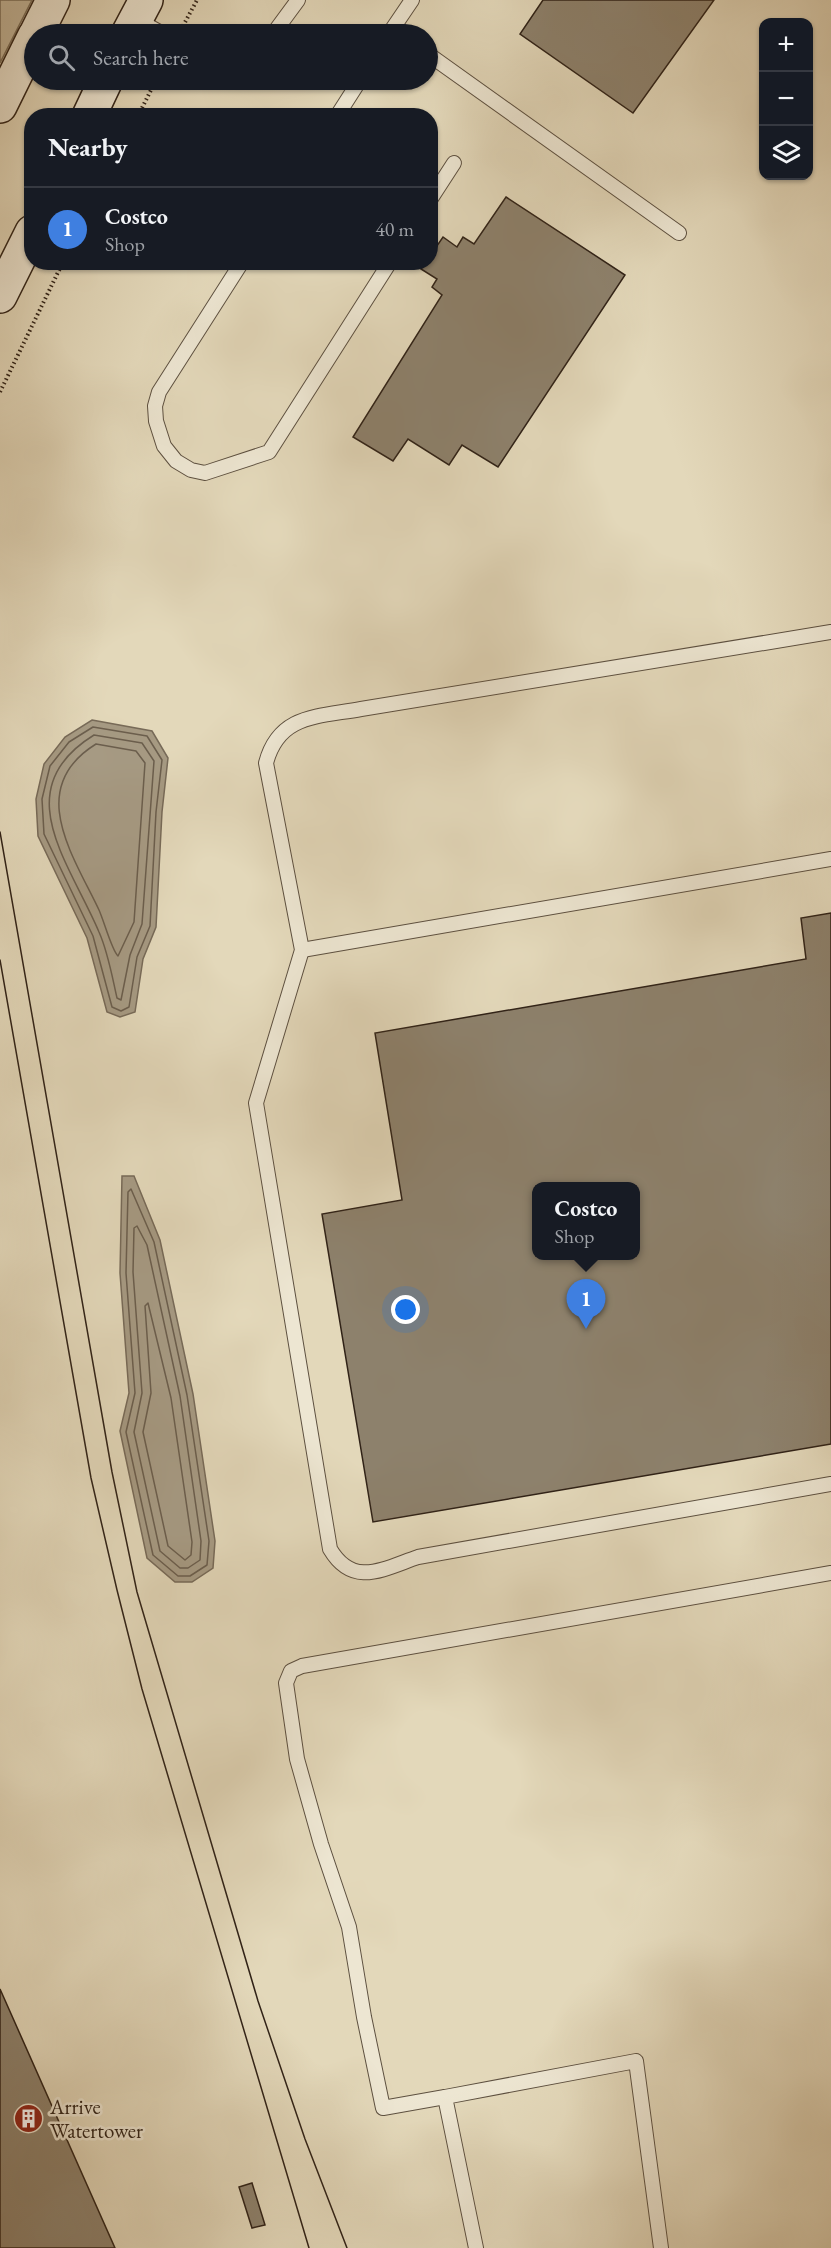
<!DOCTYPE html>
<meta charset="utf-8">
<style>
body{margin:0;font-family:"EB Garamond",serif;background:#242831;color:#f1f3f6}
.controls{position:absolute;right:18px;top:18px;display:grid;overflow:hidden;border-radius:12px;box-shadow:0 2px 4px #0004}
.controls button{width:54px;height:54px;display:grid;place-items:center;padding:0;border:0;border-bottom:2px solid #363941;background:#171b24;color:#f1f3f6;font:30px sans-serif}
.you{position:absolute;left:406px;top:1310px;width:21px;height:21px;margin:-15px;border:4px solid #fff;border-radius:50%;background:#1a73e8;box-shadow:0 0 0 9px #1a73e833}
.badge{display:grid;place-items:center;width:39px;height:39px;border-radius:50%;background:#c59692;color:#fff;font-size:20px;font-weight:700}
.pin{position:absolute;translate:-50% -50px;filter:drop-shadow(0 2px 3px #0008)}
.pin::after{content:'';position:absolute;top:32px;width:21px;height:18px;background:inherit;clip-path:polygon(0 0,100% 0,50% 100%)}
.popup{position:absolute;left:532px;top:1182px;width:108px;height:78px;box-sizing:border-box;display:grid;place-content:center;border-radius:12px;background:#171b24;filter:drop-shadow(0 2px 4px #0005);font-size:20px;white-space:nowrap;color:#9ea1a6}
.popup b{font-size:22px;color:#f1f3f6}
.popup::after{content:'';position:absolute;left:50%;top:100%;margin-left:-12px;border:12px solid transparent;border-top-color:#171b24}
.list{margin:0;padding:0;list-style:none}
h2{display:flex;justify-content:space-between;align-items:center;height:78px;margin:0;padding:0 24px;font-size:26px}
h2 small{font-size:20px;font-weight:400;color:#9ea1a6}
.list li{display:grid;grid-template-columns:39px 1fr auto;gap:18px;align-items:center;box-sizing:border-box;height:84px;padding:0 24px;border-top:2px solid #363941}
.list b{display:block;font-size:22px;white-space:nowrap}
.list p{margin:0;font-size:20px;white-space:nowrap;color:#9ea1a6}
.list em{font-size:20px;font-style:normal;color:#9ea1a6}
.icon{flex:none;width:33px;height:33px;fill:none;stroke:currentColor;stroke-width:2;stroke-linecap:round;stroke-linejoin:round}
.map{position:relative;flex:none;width:831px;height:2248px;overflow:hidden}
.search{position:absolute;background:#171b24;box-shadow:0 2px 4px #0004;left:24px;top:24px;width:414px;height:66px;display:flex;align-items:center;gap:15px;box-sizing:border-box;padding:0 21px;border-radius:33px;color:#9ea1a6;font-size:22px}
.panel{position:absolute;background:#171b24;box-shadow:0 2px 4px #0004;left:24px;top:108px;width:414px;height:162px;border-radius:24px}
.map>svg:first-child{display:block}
</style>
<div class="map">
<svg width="831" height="2248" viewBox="0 0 831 2248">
<rect width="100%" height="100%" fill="#e3d8ba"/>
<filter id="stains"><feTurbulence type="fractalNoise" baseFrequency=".00333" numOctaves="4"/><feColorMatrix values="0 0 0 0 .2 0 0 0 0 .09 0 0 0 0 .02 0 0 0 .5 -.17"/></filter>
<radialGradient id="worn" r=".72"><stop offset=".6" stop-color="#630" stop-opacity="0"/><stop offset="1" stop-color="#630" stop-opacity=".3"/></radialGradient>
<polygon fill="#c5b99e" stroke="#7a6e5a" stroke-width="1.5" points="0,0 32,0 0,63"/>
<g fill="#a69a83" stroke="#776a58" stroke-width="1.5">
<polygon points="92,720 152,731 168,758 162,812 156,927 143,959 135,1012 120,1017 107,1012 87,938 38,836 36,799 44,764 65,737"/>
<polygon points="122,1176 134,1176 160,1240 193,1394 215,1541 213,1568 192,1582 175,1582 147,1558 120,1431 129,1393 120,1273"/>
</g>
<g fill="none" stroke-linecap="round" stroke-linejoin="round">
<g stroke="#6b5e4d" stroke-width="1.5">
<polygon points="93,727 147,736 162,760 156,812 150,926 137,957 129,1007 121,1011 112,1007 93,936 44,834 42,799 50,766 69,742"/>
<path d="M94,735L142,743L154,761L142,924L130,955L121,1000L117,998C112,976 108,952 99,932C70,863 6,789 94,735Z"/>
<path d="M96,744L136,751L145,763L134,922L118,956C112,951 104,921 99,910C73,855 25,788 96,744Z"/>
<polygon points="131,1189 154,1242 187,1395 209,1541 207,1565 190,1576 178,1576 153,1555 126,1432 135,1393 126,1273 128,1192"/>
<polygon points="137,1226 147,1245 180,1396 201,1541 200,1560 188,1568 180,1568 160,1551 134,1432 142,1393 133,1272 134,1228"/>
<polygon points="148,1303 171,1398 192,1542 191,1555 185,1560 168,1546 143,1432 151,1393 145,1306"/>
</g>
</g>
<g fill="#8d816c" stroke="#302217" stroke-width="1.5" fill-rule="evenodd">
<polygon points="543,0 714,0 633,113 520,34"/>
<polygon points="506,197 625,275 498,467 462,445 449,465 408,439 393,461 353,437 442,295 432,287 437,279 421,269 426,262 430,262 430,256 443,237 457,247 463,237 474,244"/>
<path d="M831,913V1444L373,1522L322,1214L402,1200L375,1033L806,959L801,918ZM536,1186H636V1256H536Z"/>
<polygon points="0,1989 115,2248 0,2248"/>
<polygon points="252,2183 265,2225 252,2228 239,2187"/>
</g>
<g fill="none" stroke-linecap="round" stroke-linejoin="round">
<defs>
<g id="service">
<polyline points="136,19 163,34"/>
<polyline points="273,34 298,0"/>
<polyline points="389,34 412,0"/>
<polyline points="428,54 679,233"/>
<polyline points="337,116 360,80"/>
<polyline points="430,200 454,163"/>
<polyline points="242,262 159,392 155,406 156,421 164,446 176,461 191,470 205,473 269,452 390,262"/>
<path d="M831,632L361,709C318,717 279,714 266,763L302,950L256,1103L330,1549C353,1588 383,1569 418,1557L831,1484"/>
<polyline points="302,950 831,859"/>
<polyline points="445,2097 383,2108 364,2017 349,1927 321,1844 297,1759 286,1683 291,1671 302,1666 831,1573"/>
<polyline points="476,2248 445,2097 636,2061 661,2248"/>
</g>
<g id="secondary">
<polyline points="36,34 53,0"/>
<polyline points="128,34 146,0"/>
<polyline points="0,106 34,37"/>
<polyline points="89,116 106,80"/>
<polyline points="0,296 32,232"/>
</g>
</defs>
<use href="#service" stroke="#5d5040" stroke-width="16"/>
<use href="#secondary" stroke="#302217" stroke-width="36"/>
<g stroke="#302217" stroke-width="4" stroke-dasharray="1.5 3" stroke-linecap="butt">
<polyline points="183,26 197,0"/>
<polyline points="138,116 156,80"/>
<polyline points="0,392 63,262"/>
</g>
<use href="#service" stroke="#ede6d2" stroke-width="14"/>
<use href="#secondary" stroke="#ede6d2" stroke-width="33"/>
<g stroke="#302217" stroke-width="1.5">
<polyline points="0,832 112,1472 137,1592 258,2001 305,2139 347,2248"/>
<polyline points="0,960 91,1478 117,1590 142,1689 309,2248"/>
</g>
</g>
<defs>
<symbol id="building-disc" viewBox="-11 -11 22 22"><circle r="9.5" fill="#8f2418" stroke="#ede6d2"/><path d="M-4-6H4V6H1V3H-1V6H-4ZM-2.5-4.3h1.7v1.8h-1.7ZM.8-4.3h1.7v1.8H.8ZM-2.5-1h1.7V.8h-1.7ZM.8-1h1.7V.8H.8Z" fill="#fff"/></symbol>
</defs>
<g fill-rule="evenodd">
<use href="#building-disc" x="12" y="2102" width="33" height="33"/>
</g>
<g text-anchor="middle" stroke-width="5" stroke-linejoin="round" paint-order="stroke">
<g font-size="21" fill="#302217" stroke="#ede6d2" text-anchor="start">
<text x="50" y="2114">Arrive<tspan x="50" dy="24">Watertower</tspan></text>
</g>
</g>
<rect width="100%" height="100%" filter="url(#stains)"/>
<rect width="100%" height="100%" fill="url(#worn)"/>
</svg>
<div class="controls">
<button>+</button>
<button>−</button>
<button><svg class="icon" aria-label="layers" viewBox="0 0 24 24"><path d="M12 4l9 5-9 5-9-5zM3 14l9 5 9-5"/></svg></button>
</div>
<div class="you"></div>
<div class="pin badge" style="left:586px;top:1329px;background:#3f7fe0">1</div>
<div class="popup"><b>Costco</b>Shop</div>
<div class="search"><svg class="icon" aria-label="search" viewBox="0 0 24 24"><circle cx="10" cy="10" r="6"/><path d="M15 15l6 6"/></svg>Search here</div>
<section class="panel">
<h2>Nearby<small></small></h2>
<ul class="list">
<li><span class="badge" style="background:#3f7fe0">1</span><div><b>Costco</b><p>Shop</p></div><em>40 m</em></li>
</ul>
</section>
</div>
